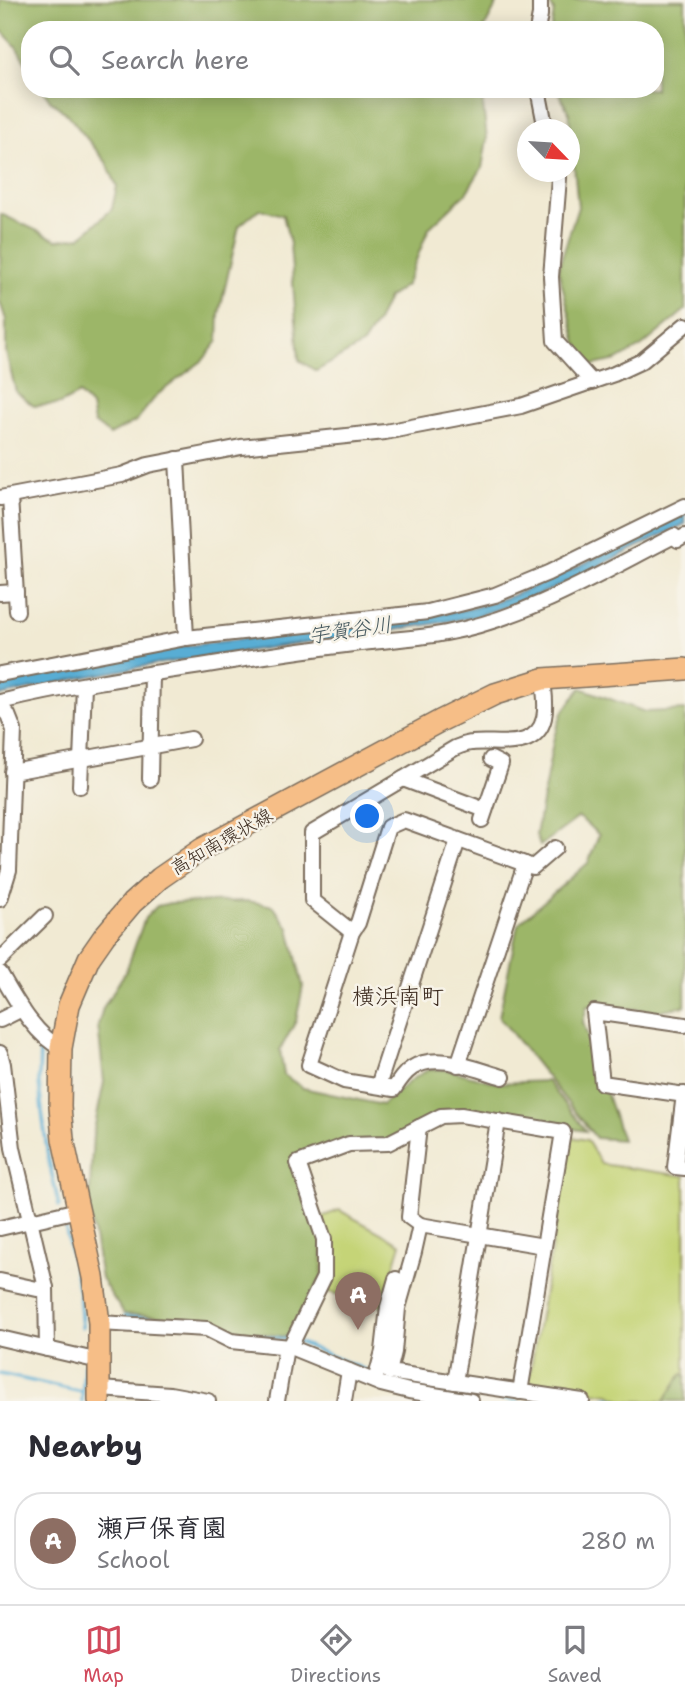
<!DOCTYPE html>
<meta charset="utf-8">
<style>
body{margin:0;font-family:"Shantell Sans","Klee One",sans-serif;background:#f7f7f7;color:#2b2b33}
.compass{position:absolute;left:517px;top:119px;width:63px;height:63px;border-radius:50%;background:#fff;box-shadow:0 4px 18px #0003;rotate:115deg}
.you{position:absolute;left:368px;top:817px;width:24px;height:24px;margin:-18px;border:5px solid #fff;border-radius:50%;background:#1a73e8;box-shadow:0 0 0 10px #1a73e833}
.badge{display:grid;place-items:center;width:46px;height:46px;border-radius:50%;background:#d1495b;color:#fff;font-size:23px;font-weight:700}
.pin{position:absolute;translate:-50% -58px;filter:drop-shadow(0 2px 4px #0008)}
.pin::after{content:'';position:absolute;top:37px;width:24px;height:21px;background:inherit;clip-path:polygon(0 0,100% 0,50% 100%)}
.list{margin:0;padding:0;list-style:none}
h2{display:flex;justify-content:space-between;align-items:center;height:91px;margin:0;padding:0 28px;font-size:30px}
h2 small{font-size:23px;font-weight:400;color:#7c7c81}
.list li{display:grid;grid-template-columns:46px 1fr auto;gap:21px;align-items:center;box-sizing:border-box;height:98px;margin:0 14px 14px;padding:0 14px;border:2px solid #e1e1e2;border-radius:28px}
.list b{display:block;font-size:26px;white-space:nowrap}
.list p{margin:0;font-size:23px;white-space:nowrap;color:#7c7c81}
.list em{font-size:23px;font-style:normal;color:#7c7c81}
.icon{flex:none;width:38px;height:38px;fill:none;stroke:currentColor;stroke-width:2;stroke-linecap:round;stroke-linejoin:round}
.map{position:relative;flex:none;width:685px;height:1401px;overflow:hidden}
.search{position:absolute;background:#fff;box-shadow:0 4px 18px #0003;left:21px;right:21px;top:21px;height:77px;display:flex;align-items:center;gap:18px;box-sizing:border-box;padding:0 24px;border-radius:28px;color:#7c7c81;font-size:26px}
.sheet{height:203px;background:#fff}
nav{display:flex;justify-content:space-around;align-items:center;box-sizing:border-box;height:98px;border-top:2px solid #e1e1e2;background:#fff;font-size:19px;color:#7c7c81}
nav a{display:grid;justify-items:center;gap:4px}
nav .on{color:#d1495b}
.map>svg:first-child{display:block}
</style>
<div class="map">
<svg width="685" height="1401" viewBox="0 0 685 1401">
<rect width="100%" height="100%" fill="#f7f3e8"/>
<filter id="ink" filterUnits="userSpaceOnUse"><feTurbulence type="fractalNoise" baseFrequency=".0143" numOctaves="2"/><feDisplacementMap in="SourceGraphic" scale="14" xChannelSelector="R" yChannelSelector="G"/><feConvolveMatrix kernelMatrix="1 2 1 2 8 2 1 2 1" color-interpolation-filters="sRGB"/></filter>
<filter id="wash" filterUnits="userSpaceOnUse"><feTurbulence type="fractalNoise" baseFrequency=".00686" numOctaves="4" result="noise"/><feDisplacementMap in="SourceGraphic" scale="28" xChannelSelector="R" yChannelSelector="G"/><feGaussianBlur stdDeviation="1.57" result="paint"/><feColorMatrix in="noise" values="0 0 0 0 0 0 0 0 0 0 0 0 0 0 0 0 0 1.4 0 .05"/><feComposite in="paint" operator="in"/></filter>
<g filter="url(#wash)">
<rect width="100%" height="100%" fill="#f1ead3"/>
<g fill="#c5d477" stroke="#807f4a" stroke-width="2">
<polygon points="571,1137 587,1140 601,1164 685,1176 685,1401 625,1401 609,1394 528,1385"/>
<polygon points="339,1210 401,1244 382,1306 321,1290 319,1218"/>
</g>
<g fill="#9cb668" stroke="#6c7043" stroke-width="2">
<polygon points="0,0 499,0 483,30 30,30 30,69 15,45 0,29"/>
<polygon points="548,0 685,0 685,310 642,346 617,360 589,366 580,355 558,269 578,207 569,113 557,89 655,89 655,30 551,30 554,11"/>
<polygon points="43,89 481,89 487,139 482,168 466,193 429,228 406,285 388,298 377,322 363,344 316,371 299,360 290,244 283,215 259,209 239,226 219,314 218,341 203,360 157,395 136,421 110,435 94,423 91,406 79,394 60,404 34,406 16,392 6,353 6,320 0,302 1,214 57,240 81,237 112,209 117,186 106,162 68,115 50,100"/>
<polygon points="581,688 645,712 685,710 685,1006 656,1011 600,1006 587,1006 583,1022 622,1140 596,1138 499,1017 518,924 588,863 599,835 579,817 540,846 536,835 554,737 562,713"/>
<polygon points="248,901 273,906 289,928 303,986 296,1021 280,1050 284,1075 303,1088 382,1105 411,1080 429,1069 449,1070 498,1083 547,1081 586,1131 462,1111 386,1141 293,1162 322,1239 322,1276 287,1337 232,1329 206,1320 124,1314 101,1279 89,1206 93,1135 104,1082 98,1025 103,1008 126,971 145,918 157,906 171,903"/>
<polygon points="682,1374 685,1375 685,1401 664,1401"/>
</g>
<polygon fill="#58add4" stroke="#4a6c79" stroke-width="2" points="685,514 685,524 550,590 517,603 474,617 427,625 156,664 80,678 0,696 0,681 76,664 152,650 429,616 472,608 511,596 554,578"/>
<g fill="none" stroke-linecap="round" stroke-linejoin="round">
<g stroke="#58add4" stroke-width="3.5">
<polyline points="32,1033 40,1045 39,1083 42,1111 48,1157 59,1206"/>
<polyline points="64,1221 79,1292 82,1327"/>
<polyline points="125,1317 149,1319"/>
<polyline points="215,1326 233,1333 285,1339"/>
<polyline points="298,1342 370,1372"/>
<polyline points="0,1374 82,1392"/>
<polyline points="381,1376 412,1384 518,1401"/>
<polyline points="603,1400 609,1398 618,1401"/>
<polyline points="82,1401 84,1365"/>
</g>
</g>
</g>
<g filter="url(#ink)">
<g fill="none" stroke-linecap="round" stroke-linejoin="round">
<defs>
<g id="street">
<polyline points="537,30 540,15 540,0"/>
<polyline points="538,89 546,130"/>
<polyline points="557,172 559,178 551,277 555,341 592,382"/>
<polyline points="177,459 186,638"/>
<polyline points="10,497 17,611"/>
<polyline points="0,498 122,475 148,465 241,447 385,432 521,406 614,374 642,361 685,325"/>
<polyline points="0,593 16,592"/>
<path d="M371,642C396,639 421,638 446,633C527,618 601,573 674,536L678,540L685,536"/>
<polyline points="0,674 186,638 428,612 495,595 548,573 685,506"/>
<path d="M0,702C66,686 133,676 201,666C257,657 314,648 371,642L368,619"/>
<polyline points="0,706 8,715 14,730 9,870 0,899"/>
<polyline points="12,772 191,739"/>
<polyline points="150,779 152,673"/>
<polyline points="403,779 485,810"/>
<polyline points="80,786 84,685"/>
<polyline points="482,820 501,764 491,759"/>
<path d="M352,932L312,900V833L455,748C461,746 466,743 472,743C497,740 536,752 544,718C547,705 544,691 543,679"/>
<polyline points="0,960 45,916"/>
<path d="M0,973C15,998 34,1035 61,1048"/>
<polyline points="0,1020 22,1009"/>
<polyline points="685,1025 594,1012 602,1083 685,1095"/>
<polyline points="0,1053 3,1064 13,1148 46,1288 47,1349"/>
<polyline points="458,1065 525,864"/>
<path d="M503,1077C477,1070 437,1051 412,1068C404,1073 399,1081 394,1089L344,1081L309,1065L352,932L358,923L388,827L404,820L533,867L555,848"/>
<polyline points="378,1086 458,840"/>
<polyline points="684,1094 675,1167 685,1168"/>
<polyline points="419,1127 409,1217 420,1225"/>
<polyline points="0,1228 78,1210"/>
<polyline points="544,1246 420,1225 414,1252 398,1308 394,1352 389,1372 582,1401"/>
<polyline points="0,1281 37,1289 46,1288"/>
<polyline points="99,1323 207,1329 231,1341 290,1347 381,1384 409,1391 471,1401"/>
<polyline points="0,1338 99,1361"/>
<polyline points="290,1347 324,1277 324,1239 298,1163 349,1144 388,1143 441,1116 461,1115 563,1132 520,1392"/>
<polyline points="375,1381 383,1351 388,1307 396,1279"/>
<polyline points="455,1382 498,1121"/>
<polyline points="100,1389 170,1394 208,1401"/>
<polyline points="277,1401 286,1347"/>
<polyline points="344,1401 349,1371"/>
</g>
<polyline id="primary" points="99,1401 99,1323 93,1277 63,1139 60,1107 61,1048 69,1005 89,958 105,935 132,903 160,878 202,849 440,721 495,694 543,679 685,669"/>
</defs>
<use href="#street" stroke="#7b6d5d" stroke-width="18"/>
<use href="#primary" stroke="#7b6d5d" stroke-width="24"/>
<use href="#street" stroke="#fff" stroke-width="14"/>
<use href="#primary" stroke="#f6be87" stroke-width="21"/>
</g>
</g>
<g text-anchor="middle" stroke-width="5" stroke-linejoin="round" paint-order="stroke">
<g font-size="19" fill="#3b2a1e" stroke="#f7f3e8">
<text transform="translate(221 841) rotate(-30)" y="7">高知南環状線</text>
</g>
<g font-size="21" font-style="italic" fill="#45585e" stroke="#f7f3e8">
<text transform="translate(350 630) rotate(-8)" y="7">宇賀谷川</text>
</g>
<g font-size="23" fill="#3b2a1e" stroke="#f7f3e8">
<text x="398" y="1004">横浜南町</text>
</g>
</g>
</svg>
<svg class="compass" viewBox="-18 -18 36 36"><path d="M0-13l5 13h-10z" fill="#e53935"/><path d="M0 13l5-13h-10z" fill="#7c7c81"/></svg>
<div class="you"></div>
<div class="pin badge" style="left:358px;top:1330px;background:#8d6e63">A</div>
<div class="search"><svg class="icon" aria-label="search" viewBox="0 0 24 24"><circle cx="10" cy="10" r="6"/><path d="M15 15l6 6"/></svg>Search here</div>
</div>
<section class="sheet">
<h2>Nearby<small></small></h2>
<ul class="list">
<li><span class="badge" style="background:#8d6e63">A</span><div><b>瀬戸保育園</b><p>School</p></div><em>280 m</em></li>
</ul>
</section>
<nav>
<a class="on"><svg class="icon" aria-label="map" viewBox="0 0 24 24"><path d="M3 6l6-2 6 2 6-2v14l-6 2-6-2-6 2zM9 4v14M15 6v14"/></svg>Map</a>
<a><svg class="icon" aria-label="directions" viewBox="0 0 24 24"><path d="M12 3l9 9-9 9-9-9zM9 14v-3h6M13 9l2 2-2 2"/></svg>Directions</a>
<a><svg class="icon" aria-label="saved" viewBox="0 0 24 24"><path d="M7 4h10v16l-5-4-5 4z"/></svg>Saved</a>
</nav>
